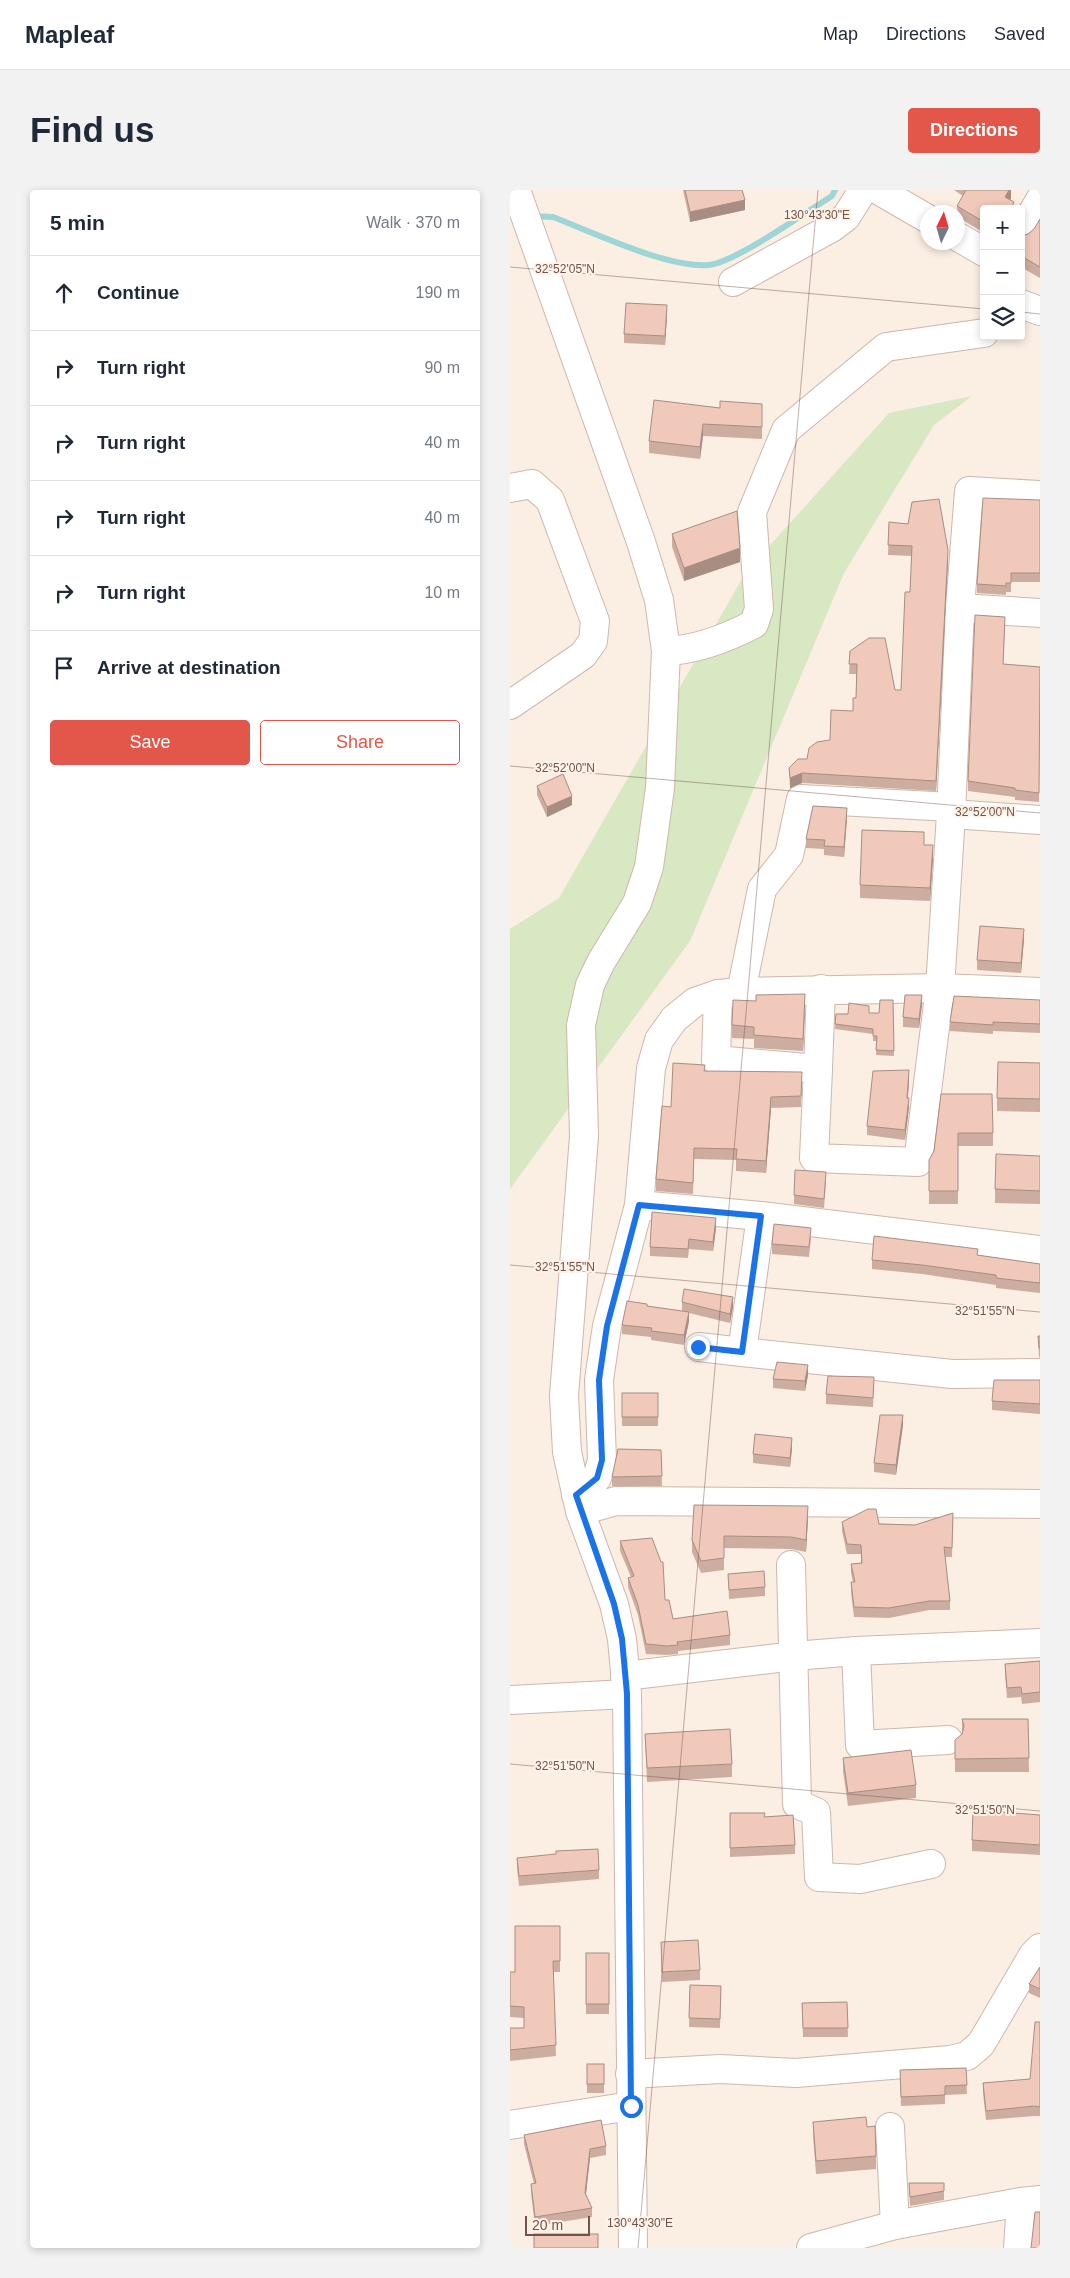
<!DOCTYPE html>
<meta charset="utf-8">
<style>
body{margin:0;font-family:Helvetica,sans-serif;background:#f2f2f3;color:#1f2937}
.controls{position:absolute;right:15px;top:15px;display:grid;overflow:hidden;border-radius:5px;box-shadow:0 2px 8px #0003}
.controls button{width:45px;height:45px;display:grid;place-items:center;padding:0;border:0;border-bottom:1px solid #e0e1e3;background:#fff;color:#1f2937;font:25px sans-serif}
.compass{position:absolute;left:410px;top:15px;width:45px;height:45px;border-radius:50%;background:#fff;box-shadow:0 2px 8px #0003;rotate:5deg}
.scale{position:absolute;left:15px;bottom:12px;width:65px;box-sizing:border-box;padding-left:5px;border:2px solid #72524a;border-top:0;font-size:14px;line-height:18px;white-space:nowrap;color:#72524a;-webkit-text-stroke:4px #fff3e8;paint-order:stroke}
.stop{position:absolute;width:15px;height:15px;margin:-11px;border:4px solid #1a73e8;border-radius:50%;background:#fff}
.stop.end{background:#1a73e8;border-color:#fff;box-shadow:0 1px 5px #0008}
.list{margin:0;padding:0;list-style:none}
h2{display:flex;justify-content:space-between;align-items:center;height:65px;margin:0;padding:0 20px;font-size:21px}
h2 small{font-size:16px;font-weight:400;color:#747a83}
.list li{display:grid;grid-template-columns:32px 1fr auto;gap:15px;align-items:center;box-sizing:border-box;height:75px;padding:0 20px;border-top:1px solid #e0e1e3}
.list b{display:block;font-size:19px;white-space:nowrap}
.list em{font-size:16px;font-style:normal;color:#747a83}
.actions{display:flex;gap:10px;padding:15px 20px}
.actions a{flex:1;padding:11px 0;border:1px solid #e2574a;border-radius:5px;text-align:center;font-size:18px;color:#e2574a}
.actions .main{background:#e2574a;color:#fff}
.icon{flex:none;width:28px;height:28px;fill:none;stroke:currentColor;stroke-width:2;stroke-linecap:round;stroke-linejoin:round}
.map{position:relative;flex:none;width:530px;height:2058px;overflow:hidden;border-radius:5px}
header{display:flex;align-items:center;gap:30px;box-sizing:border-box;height:70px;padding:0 25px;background:#fff;border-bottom:1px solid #e0e1e3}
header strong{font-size:24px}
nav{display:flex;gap:28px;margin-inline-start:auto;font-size:18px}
.intro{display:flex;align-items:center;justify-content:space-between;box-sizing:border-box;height:120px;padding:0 30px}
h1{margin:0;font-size:35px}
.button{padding:12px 22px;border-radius:5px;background:#e2574a;color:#fff;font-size:18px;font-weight:700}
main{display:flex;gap:30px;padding:0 30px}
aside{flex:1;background:#fff;border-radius:5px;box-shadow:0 2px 8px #0003}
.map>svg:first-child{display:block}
</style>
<header>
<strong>Mapleaf</strong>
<nav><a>Map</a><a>Directions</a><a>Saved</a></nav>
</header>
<div class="intro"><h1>Find us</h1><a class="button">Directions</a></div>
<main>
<aside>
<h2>5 min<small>Walk · 370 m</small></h2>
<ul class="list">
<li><svg class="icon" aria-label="ahead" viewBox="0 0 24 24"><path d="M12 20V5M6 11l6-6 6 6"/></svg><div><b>Continue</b></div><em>190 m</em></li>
<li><svg class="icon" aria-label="right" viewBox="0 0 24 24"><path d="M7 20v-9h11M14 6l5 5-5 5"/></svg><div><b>Turn right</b></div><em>90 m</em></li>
<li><svg class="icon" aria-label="right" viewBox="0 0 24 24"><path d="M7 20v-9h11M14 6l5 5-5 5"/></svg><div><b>Turn right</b></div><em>40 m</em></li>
<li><svg class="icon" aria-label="right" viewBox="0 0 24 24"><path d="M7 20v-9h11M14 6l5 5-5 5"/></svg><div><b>Turn right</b></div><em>40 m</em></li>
<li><svg class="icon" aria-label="right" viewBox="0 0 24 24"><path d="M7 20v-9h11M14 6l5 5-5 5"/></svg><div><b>Turn right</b></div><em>10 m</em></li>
<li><svg class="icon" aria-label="arrive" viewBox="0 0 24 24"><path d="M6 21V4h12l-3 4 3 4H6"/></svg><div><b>Arrive at destination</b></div></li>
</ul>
<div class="actions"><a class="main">Save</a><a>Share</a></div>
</aside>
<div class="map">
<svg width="530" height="2058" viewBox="0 0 530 2058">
<rect width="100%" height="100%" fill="#fbeee2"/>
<polygon fill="#d7e8c2" points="462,206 424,235 334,383 180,751 0,999 0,739 49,708 236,382 379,223"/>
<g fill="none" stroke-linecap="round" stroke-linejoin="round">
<path stroke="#9ed5d6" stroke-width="6" d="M22,26L43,27C82,42 159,79 199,75C226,72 296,22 322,6L325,0"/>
<defs>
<g id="minor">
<polyline points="6,0 131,352 149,410 156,461 150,598 139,677 127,713 91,772 80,795 71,835 74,946 54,1206 57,1262 70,1321 104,1414 112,1449 117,1504 123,2058"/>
<polyline points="368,0 418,29"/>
<polyline points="511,42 530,10"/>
<polyline points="448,47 474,62"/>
<polyline points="223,92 323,37 336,27 353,0"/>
<polyline points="511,114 530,121"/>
<polyline points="0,298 22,294 40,310 85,431 83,451 73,465 0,515"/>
<polyline points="450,418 530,423"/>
<path d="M156,461C186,460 217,448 244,434L249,419L242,322L276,240L376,157L474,143"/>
<polyline points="441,624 530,630"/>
<polyline points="231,802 252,699 279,665 291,609 441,617"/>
<polyline points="208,804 206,870 308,879 311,799"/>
<polyline points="308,879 304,968 408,972 430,798 441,624 450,418 459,301 530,305"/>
<polyline points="129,1015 251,1026 530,1060"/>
<polyline points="189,1157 232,1162 251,1026"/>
<polyline points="232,1162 442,1184 530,1183"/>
<polyline points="66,1305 87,1288 92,1270 89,1190 97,1136 129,1015 141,878 149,850 164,829 185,812 208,804 231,802 430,798 530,802"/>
<polyline points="70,1321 106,1311 530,1314"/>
<polyline points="281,1375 287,1614 306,1622 309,1687 350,1689 421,1674"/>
<polyline points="346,1461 350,1555 438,1550"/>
<polyline points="115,1486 284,1466 346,1461 530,1453"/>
<polyline points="0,1510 117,1504"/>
<polyline points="120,1884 210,1879 286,1883 440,1870 457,1866 471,1854 523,1765 530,1758"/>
<polyline points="0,1935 121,1916"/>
<polyline points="380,1937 385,2035"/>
<polyline points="301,2058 385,2035 511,2012 530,2010"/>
<polyline points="508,2058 511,2012"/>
</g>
</defs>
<use href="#minor" stroke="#ceb7ac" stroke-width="30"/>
<use href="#minor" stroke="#fff" stroke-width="28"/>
</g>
<g fill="#ceada1">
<polygon points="173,0 232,0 235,20 180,32"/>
<polygon points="444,0 501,0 501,8 500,10 504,19 474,19 474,43 448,27 447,16 453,6"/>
<polygon points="530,29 530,88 511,77 511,46 518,44 524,39"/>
<polygon points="157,125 155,155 114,153 114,144"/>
<polygon points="252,214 252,249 193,246 190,269 139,263 139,251 210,218"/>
<polygon points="530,310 530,392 501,392 501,402 496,402 496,405 467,403 467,394"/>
<polygon points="379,332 438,370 426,601 292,593 280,598 279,578 297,569 320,550 343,521 346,508 346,484 339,484 340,461 385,500 391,500 400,402 402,366 378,365"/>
<polygon points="162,344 230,372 174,391 162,357"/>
<polygon points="495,436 493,474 530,477 529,612 505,610 505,607 458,601 458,591"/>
<polygon points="27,596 62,615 37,627 27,605"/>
<polygon points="337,627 334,667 314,665 314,659 296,658 296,649"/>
<polygon points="423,669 420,711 350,708 350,695"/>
<polygon points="514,749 511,783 467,780 467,770"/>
<polygon points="383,810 384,866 366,865 366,851 363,851 363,844 325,839 326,824 369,823"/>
<polygon points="530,810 530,843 483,841 483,844 440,841 440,832"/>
<polygon points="412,814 409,838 393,837 393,827"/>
<polygon points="295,816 293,861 244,858 244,849 222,848 222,835"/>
<polygon points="530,873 530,922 487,921 487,908"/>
<polygon points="195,881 292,893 291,917 261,918 256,983 226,981 226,970 184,969 183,1004 146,1001 146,989 161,917"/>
<polygon points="399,890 398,908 399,917 395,950 357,945 357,936"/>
<polygon points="431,904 483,943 483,956 448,956 448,1014 419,1014 419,970 424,961"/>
<polygon points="530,966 530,1014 485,1013 485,999"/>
<polygon points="316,991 314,1018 284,1014 284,1005"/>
<polygon points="206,1038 203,1061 179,1059 178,1068 140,1066 140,1057"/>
<polygon points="301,1048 299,1067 262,1064 262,1054"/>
<polygon points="468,1065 530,1074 530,1103 486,1098 486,1095 412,1084 362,1079 362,1070"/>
<polygon points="172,1112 223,1117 220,1133 179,1123 179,1131 174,1155 141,1150 141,1147 112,1144 112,1135 137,1116 172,1121"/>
<polygon points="528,1146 530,1146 530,1168 529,1167"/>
<polygon points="298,1185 295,1201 263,1198 263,1189"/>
<polygon points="364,1187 363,1217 316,1214 316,1204"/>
<polygon points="530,1190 530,1224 482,1220 482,1211"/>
<rect x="112" y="1203" width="36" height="33"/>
<polygon points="393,1235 386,1285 364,1282 364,1273"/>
<polygon points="282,1258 280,1277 243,1273 243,1264"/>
<polygon points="151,1260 152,1296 102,1296 102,1287"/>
<polygon points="443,1323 442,1367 435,1367 440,1411 440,1420 419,1420 379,1428 344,1427 341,1402 341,1392 343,1392 341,1383 341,1374 351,1373 351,1364 337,1364 332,1341 332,1332 405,1335"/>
<polygon points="298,1328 296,1362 281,1359 214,1358 214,1380 191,1383 182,1362 182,1350"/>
<polygon points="110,1351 155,1410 163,1429 220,1445 220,1455 168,1461 168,1464 157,1465 136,1464 128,1425 118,1397 118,1388 121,1387 110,1361"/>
<polygon points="218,1384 255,1397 255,1406 219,1409"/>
<polygon points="530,1471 530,1512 512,1514 511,1507 497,1508 495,1484 495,1474"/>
<polygon points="452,1529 518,1529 519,1582 445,1582 445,1550 452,1544"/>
<polygon points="135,1544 222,1574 222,1587 137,1592"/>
<polygon points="333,1568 406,1595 406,1608 338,1616 333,1581"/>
<polygon points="220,1623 255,1627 285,1655 285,1664 220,1667"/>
<polygon points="530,1625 530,1665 462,1661 462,1650"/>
<polygon points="7,1668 89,1680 89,1689 9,1696 7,1678"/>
<polygon points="50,1736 50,1782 43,1782 46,1866 0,1871 0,1838 14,1838 14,1828 0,1827 0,1782 5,1782"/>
<polygon points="151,1752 190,1780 190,1790 152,1792"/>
<rect x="76" y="1763" width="23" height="61"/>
<polygon points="530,1777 530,1808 519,1803 519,1794"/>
<polygon points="180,1795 211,1796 210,1838 179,1837"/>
<polygon points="337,1812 338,1847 293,1847 292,1813"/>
<polygon points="530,1832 530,1926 524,1926 476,1930 473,1903 473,1893 520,1889"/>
<rect x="77" y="1874" width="17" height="29"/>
<polygon points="456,1878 457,1904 435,1905 435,1914 391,1916 390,1880"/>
<polygon points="303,1932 366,1966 366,1979 306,1984 303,1945"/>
<polygon points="14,1945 96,1956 96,1965 80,1968 76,2004 82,2018 82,2027 25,2036 21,2003 21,1994 24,1994 14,1954"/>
<polygon points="399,1993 434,1993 434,2010 400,2016"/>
</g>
<g fill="#a88d83">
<polygon points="499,0 501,0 501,8 495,18 495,7"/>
<polygon points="235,10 235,20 180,32 180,22"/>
<polygon points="157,115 157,125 155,155 155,146"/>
<polygon points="193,234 193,246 190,269 190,257"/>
<polygon points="230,358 230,372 174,391 174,378"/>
<polygon points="438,360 438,370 426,601 426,591"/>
<polygon points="292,583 292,593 280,598 280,588"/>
<polygon points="62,606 62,615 37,627 37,617"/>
<polygon points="337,618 337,627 334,667 334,657"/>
<polygon points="423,655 423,669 420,711 420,698"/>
<polygon points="514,739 514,749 511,783 511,773"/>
<polygon points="295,804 295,816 293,861 293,849"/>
<polygon points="412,805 412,814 409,838 409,829"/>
<polygon points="399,880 399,890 397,917 397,908"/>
<polygon points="261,907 261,918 256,983 256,971"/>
<polygon points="399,908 399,917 395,950 395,940"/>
<polygon points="206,1028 206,1038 203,1061 203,1052"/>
<polygon points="223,1107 223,1117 220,1133 220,1124"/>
<polygon points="179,1122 179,1131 174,1155 174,1145"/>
<polygon points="298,1175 298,1185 295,1201 295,1191"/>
<polygon points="393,1225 393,1235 386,1285 386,1275"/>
<polygon points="282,1248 282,1258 280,1277 280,1268"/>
<polygon points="298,1316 298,1328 296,1362 296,1350"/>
<polygon points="80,1959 80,1968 75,2012 75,2003"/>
</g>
<g fill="#f0c9bb" stroke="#a88d83">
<polygon points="175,0 232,0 235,10 180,22"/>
<polygon points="456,0 499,0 495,7 504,12 501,19 474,19 474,32 447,16"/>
<polygon points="530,29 530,77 511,66 511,46 518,44 524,39"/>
<polygon points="116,113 157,115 155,146 114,144"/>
<polygon points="144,210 210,218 210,211 252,214 252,237 193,234 190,257 139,251"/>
<polygon points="473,308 530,310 530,383 501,383 501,393 496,393 496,396 467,394"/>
<polygon points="429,309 438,360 426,591 292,583 280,588 279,578 288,569 297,569 299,558 307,552 320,550 321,520 343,521 343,508 346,508 347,474 339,474 340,461 359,448 375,448 385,500 391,500 395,402 400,402 402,356 378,355 379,332 398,334 402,312"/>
<polygon points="227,321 230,358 174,378 162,344"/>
<polygon points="465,425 495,427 493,474 530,477 529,603 505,600 505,598 458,591"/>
<polygon points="53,584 62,606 37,617 27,596"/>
<polygon points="303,616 337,618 334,657 314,656 315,650 296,649"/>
<polygon points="352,640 414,642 414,655 423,655 420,698 350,695"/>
<polygon points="470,736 514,739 511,773 467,770"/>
<polygon points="295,804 293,849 244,845 244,837 222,835 223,810 246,811 246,805"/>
<polygon points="395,805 412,805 409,829 393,827"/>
<polygon points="444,806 530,810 530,834 483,832 483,835 440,832"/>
<polygon points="370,810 383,810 384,861 366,860 367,846 363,846 363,839 325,834 326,824 338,824 339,813 359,816 359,823 369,823"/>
<polygon points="488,872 530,873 530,909 487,908"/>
<polygon points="163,873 195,875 194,881 292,882 291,906 261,907 256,971 226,969 227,959 184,958 183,993 146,989 152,916 161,917"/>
<polygon points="399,880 397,908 399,908 395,940 357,936 363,881"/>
<polygon points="431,904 482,904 483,943 448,943 448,1001 419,1001 419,970 424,961"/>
<polygon points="486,964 530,966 530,1001 485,999"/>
<polygon points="285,980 316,982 314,1009 284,1005"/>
<polygon points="142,1022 206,1028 203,1052 179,1049 178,1059 140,1057"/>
<polygon points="264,1034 301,1038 299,1057 262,1054"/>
<polygon points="364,1046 468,1059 467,1065 530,1074 530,1093 486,1088 486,1085 412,1075 362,1070"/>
<polygon points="174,1099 223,1107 220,1124 172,1112"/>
<polygon points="117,1111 137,1114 137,1116 179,1122 174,1145 141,1141 142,1138 112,1135"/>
<polygon points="528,1146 530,1146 530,1158 529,1158"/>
<polygon points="267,1172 298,1175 295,1191 263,1189"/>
<polygon points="318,1186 364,1187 363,1208 316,1204"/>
<polygon points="484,1190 530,1190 530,1214 482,1211"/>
<rect x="112" y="1203" width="36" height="24"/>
<polygon points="370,1225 393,1225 386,1275 364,1273"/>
<polygon points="245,1244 282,1248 280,1268 243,1264"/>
<polygon points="108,1259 151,1260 152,1286 102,1287"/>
<polygon points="184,1315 298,1316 296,1350 281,1347 214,1346 214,1368 191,1371 182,1350"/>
<polygon points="358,1319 366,1319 369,1334 405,1335 443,1323 442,1358 434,1357 440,1411 419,1411 379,1418 344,1417 341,1392 345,1392 341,1374 352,1373 351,1355 337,1354 332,1332"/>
<polygon points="142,1348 151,1372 153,1372 155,1410 159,1410 163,1429 217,1421 220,1445 167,1452 168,1455 157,1456 136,1454 128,1415 118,1388 124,1386 110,1351"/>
<polygon points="254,1381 255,1397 219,1400 218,1384"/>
<polygon points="530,1471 530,1502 512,1504 511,1497 497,1498 495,1474"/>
<polygon points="452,1529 518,1529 519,1568 445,1569 445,1550 452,1544 454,1536"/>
<polygon points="220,1539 222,1574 137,1578 135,1544"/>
<polygon points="401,1560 406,1595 338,1603 333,1568"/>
<polygon points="463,1620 530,1625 530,1655 462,1650"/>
<polygon points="220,1623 255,1623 254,1627 283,1625 285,1655 220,1658"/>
<polygon points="88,1659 89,1680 9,1686 7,1668 46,1664 46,1661"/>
<polygon points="5,1736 50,1736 50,1771 43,1771 46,1855 0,1860 0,1838 14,1838 14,1817 0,1816 0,1782 5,1782"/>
<polygon points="188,1750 190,1780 152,1782 151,1752"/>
<rect x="76" y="1763" width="23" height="51"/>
<polygon points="530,1777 530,1799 519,1794"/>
<polygon points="180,1795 211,1796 210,1829 179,1828"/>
<polygon points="337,1812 338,1838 293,1838 292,1813"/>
<polygon points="525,1832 530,1832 530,1917 524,1916 476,1921 473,1893 520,1889"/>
<rect x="77" y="1874" width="17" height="20"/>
<polygon points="456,1878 457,1895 435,1896 435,1905 391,1907 390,1880"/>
<polygon points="356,1927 357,1937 365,1936 366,1966 306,1971 303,1932"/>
<polygon points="91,1930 96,1956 80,1959 75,2003 82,2018 25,2027 21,1994 26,1993 14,1945"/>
<polygon points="399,1993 434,1993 434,2001 400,2007"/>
<polygon points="525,2022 530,2022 530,2058 521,2058"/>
<rect x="24" y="2044" width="64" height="14"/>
</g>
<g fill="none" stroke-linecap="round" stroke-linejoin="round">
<polyline stroke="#1a73e8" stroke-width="6" points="121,1916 117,1504 112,1449 104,1414 66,1305 87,1288 92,1270 89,1190 97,1136 129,1015 251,1026 232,1162 188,1157"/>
</g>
<path fill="none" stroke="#72524a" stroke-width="1" stroke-opacity="0.45" d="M0,77L474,119M511,122L530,124M0,576L530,623M0,1075L530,1122M0,1574L530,1621M128,2058L308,0"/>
<g font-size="12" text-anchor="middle" fill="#72524a" stroke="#fff3e8" stroke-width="4" stroke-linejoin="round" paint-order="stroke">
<text x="307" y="29">130°43'30"E</text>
<text x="55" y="83">32°52'05"N</text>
<text x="55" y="582">32°52'00"N</text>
<text x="475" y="626">32°52'00"N</text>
<text x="55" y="1081">32°51'55"N</text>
<text x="475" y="1125">32°51'55"N</text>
<text x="55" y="1580">32°51'50"N</text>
<text x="475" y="1624">32°51'50"N</text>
<text x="130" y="2037">130°43'30"E</text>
</g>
</svg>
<div class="controls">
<button>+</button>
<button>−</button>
<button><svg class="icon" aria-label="layers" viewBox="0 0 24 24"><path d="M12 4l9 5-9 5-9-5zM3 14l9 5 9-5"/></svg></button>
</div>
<svg class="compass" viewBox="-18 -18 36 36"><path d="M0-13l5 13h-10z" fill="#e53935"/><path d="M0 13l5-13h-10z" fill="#747a83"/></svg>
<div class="scale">20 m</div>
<div class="stop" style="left:121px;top:1916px"></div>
<div class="stop end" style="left:188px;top:1157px"></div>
</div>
</main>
